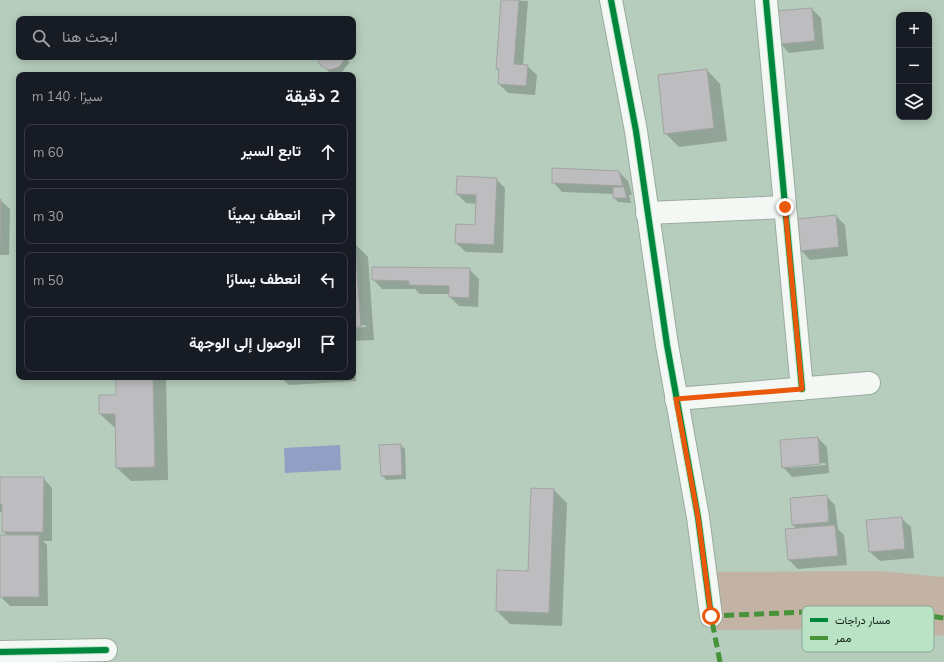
<!DOCTYPE html>
<html lang="ar">
<meta charset="utf-8">
<style>
body{margin:0;font-family:Mulish,Vazirmatn,sans-serif;background:#242831;color:#f1f3f6;direction:rtl}
.controls{position:absolute;right:12px;top:12px;display:grid;overflow:hidden;border-radius:8px;box-shadow:0 2px 10px #0003}
.controls button{width:36px;height:36px;display:grid;place-items:center;padding:0;border:0;border-bottom:1px solid #363941;background:#171b24;color:#f1f3f6;font:20px sans-serif}
.stop{position:absolute;width:12px;height:12px;margin:-9px;border:3px solid #ea580c;border-radius:50%;background:#fff}
.stop.end{background:#ea580c;border-color:#fff;box-shadow:0 1px 4px #0008}
.list{margin:0;padding:0;list-style:none}
h2{display:flex;justify-content:space-between;align-items:center;height:52px;margin:0;padding:0 16px;font-size:17px}
h2 small{font-size:13px;font-weight:400;color:#9ea1a6}
.list li{display:grid;grid-template-columns:26px 1fr auto;gap:12px;align-items:center;box-sizing:border-box;height:56px;margin:0 8px 8px;padding:0 8px;border:1px solid #363941;border-radius:8px}
.list b{display:block;font-size:15px;white-space:nowrap}
.list em{font-size:13px;font-style:normal;color:#9ea1a6}
.icon{flex:none;width:22px;height:22px;fill:none;stroke:currentColor;stroke-width:2;stroke-linecap:round;stroke-linejoin:round}
.map{position:relative;flex:none;width:944px;height:662px;overflow:hidden;direction:ltr}
.search{position:absolute;background:#171b24;box-shadow:0 2px 10px #0003;left:16px;top:16px;width:340px;height:44px;display:flex;align-items:center;gap:10px;box-sizing:border-box;padding:0 14px;border-radius:8px;color:#9ea1a6;font-size:15px}
.panel{position:absolute;background:#171b24;box-shadow:0 2px 10px #0003;left:16px;top:72px;width:340px;height:308px;border-radius:8px;direction:rtl}
.map>svg:first-child{display:block}
</style>
<div class="map">
<svg width="944" height="662" viewBox="0 0 944 662">
<rect width="100%" height="100%" fill="#b6cdbd"/>
<polygon fill="#c3b3a5" points="879,571 944,577 944,636 877,629 714,630 714,572"/>
<polygon fill="#909fc3" points="340,445 341,470 285,473 284,448"/>
<g fill="#0003" fill-rule="evenodd">
<polygon points="502,0 528,1 523,65 527,66 537,75 535,95 508,93 499,84 500,72 497,69"/>
<polygon points="812,9 821,18 824,49 789,53 780,43"/>
<polygon points="319,57 347,57 349,63 342,72 334,74 330,73 320,62"/>
<polygon points="707,70 720,84 727,141 679,147 665,133"/>
<polygon points="619,172 628,181 632,195 629,195 631,203 618,202 614,198 614,194 562,192 553,182"/>
<polygon points="496,179 505,188 503,253 466,252 456,243 476,226 477,204 466,203 457,194"/>
<polygon points="0,200 10,209 9,255 0,255"/>
<polygon points="836,216 845,225 848,256 810,260 801,250"/>
<polygon points="353,244 355,244 368,257 374,340 353,341 353,328 366,327 365,325 353,326"/>
<polygon points="469,269 479,279 478,307 459,306 450,297 450,294 420,294 415,289 382,289 373,279"/>
<polygon points="353,343 356,381 289,385 280,377 353,377"/>
<polygon points="117,377 166,377 168,480 131,481 117,468 116,427 114,427 100,414 117,396"/>
<path d="M818,438L827,447L829,473L792,477L783,467ZM825,463L826,465L790,468V466Z"/>
<polygon points="400,445 405,449 406,479 386,480 382,475"/>
<polygon points="0,478 43,478 52,488 52,541 43,541 47,545 48,606 10,606 1,597 0,536 8,536 3,531 3,512 0,512"/>
<polygon points="554,490 567,503 562,626 510,624 497,611 529,572"/>
<polygon points="826,496 835,505 838,529 844,535 847,565 798,569 789,560 797,529 793,525"/>
<polygon points="901,518 911,527 914,558 880,561 870,552"/>
</g>
<g fill="#bdbcbe" stroke="#a1a4a2">
<polygon points="501,0 519,0 514,64 528,65 526,86 498,84 499,69 496,69"/>
<polygon points="812,8 815,41 779,44 776,11"/>
<polygon points="317,57 344,57 345,58 341,65 337,68 329,70 321,66 319,63"/>
<polygon points="707,69 714,128 664,134 658,75"/>
<polygon points="552,168 619,171 623,186 552,183"/>
<polygon points="457,176 497,178 494,245 455,243 456,224 475,225 476,195 456,194"/>
<polygon points="613,187 624,187 627,198 613,198"/>
<polygon points="0,199 1,199 0,246"/>
<polygon points="836,215 839,247 800,251 797,219"/>
<polygon points="353,243 355,243 361,327 353,327"/>
<polygon points="372,267 470,268 469,298 449,297 449,286 409,285 409,281 372,280"/>
<polygon points="116,377 153,377 155,467 116,468 115,414 99,414 99,395 116,395"/>
<polygon points="818,437 820,464 782,468 780,440"/>
<polygon points="401,444 402,475 381,476 379,445"/>
<polygon points="0,477 44,477 43,532 2,532 2,504 0,504"/>
<polygon points="531,488 554,489 549,613 496,611 497,570 528,571"/>
<polygon points="827,495 829,522 792,525 790,498"/>
<polygon points="902,517 905,549 869,552 866,520"/>
<polygon points="835,525 838,556 788,560 785,529"/>
<rect x="0" y="535" width="39" height="62"/>
</g>
<g fill="none" stroke-linecap="round" stroke-linejoin="round">
<defs>
<g id="minor">
<polyline points="611,0 636,131 667,345 698,517 711,616"/>
<polyline points="766,0 802,389"/>
<polyline points="647,213 785,207"/>
<polyline points="676,399 869,383"/>
<polyline points="0,652 106,650"/>
</g>
</defs>
<use href="#minor" stroke="#99aa9e" stroke-width="24"/>
<use href="#minor" stroke="#f4f8f5" stroke-width="22"/>
<polyline stroke="#46933a" stroke-width="5" stroke-dasharray="10 5" stroke-linecap="butt" points="720,662 711,616 879,609 944,618"/>
<defs>
<g id="cycleway">
<polyline points="611,0 636,131 667,345 698,517 711,616"/>
<polyline points="766,0 802,389"/>
<polyline points="0,652 106,650"/>
</g>
</defs>
<use href="#cycleway" stroke="#bae3c6" stroke-width="8"/>
<use href="#cycleway" stroke="#00873e" stroke-width="6"/>
</g>
<g fill="none" stroke-linecap="round" stroke-linejoin="round">
<polyline stroke="#ea580c" stroke-width="5" points="711,616 698,517 676,399 802,389 785,207"/>
</g>
<rect x="802" y="606" width="132" height="46" rx="6" fill="#bae3c6" stroke="#87a891" stroke-width="1"/>
<rect x="810" y="618" width="18" height="4" fill="#00873e"/>
<rect x="810" y="636" width="18" height="4" fill="#46933a"/>
<g font-size="11" fill="#102015">
<text x="835" y="624">مسار دراجات</text>
<text x="835" y="642">ممر</text>
</g>
</svg>
<div class="controls">
<button>+</button>
<button>−</button>
<button><svg class="icon" aria-label="layers" viewBox="0 0 24 24"><path d="M12 4l9 5-9 5-9-5zM3 14l9 5 9-5"/></svg></button>
</div>
<div class="stop" style="left:711px;top:616px"></div>
<div class="stop end" style="left:785px;top:207px"></div>
<div class="search"><svg class="icon" aria-label="search" viewBox="0 0 24 24"><circle cx="10" cy="10" r="6"/><path d="M15 15l6 6"/></svg>ابحث هنا</div>
<section class="panel">
<h2>2 دقيقة<small>سيرًا · 140 m</small></h2>
<ul class="list">
<li><svg class="icon" aria-label="ahead" viewBox="0 0 24 24"><path d="M12 20V5M6 11l6-6 6 6"/></svg><div><b>تابع السير</b></div><em>60 m</em></li>
<li><svg class="icon" aria-label="right" viewBox="0 0 24 24"><path d="M7 20v-9h11M14 6l5 5-5 5"/></svg><div><b>انعطف يمينًا</b></div><em>30 m</em></li>
<li><svg class="icon" aria-label="left" viewBox="0 0 24 24"><path d="M17 20v-9H6M10 6l-5 5 5 5"/></svg><div><b>انعطف يسارًا</b></div><em>50 m</em></li>
<li><svg class="icon" aria-label="arrive" viewBox="0 0 24 24"><path d="M6 21V4h12l-3 4 3 4H6"/></svg><div><b>الوصول إلى الوجهة</b></div></li>
</ul>
</section>
</div>
